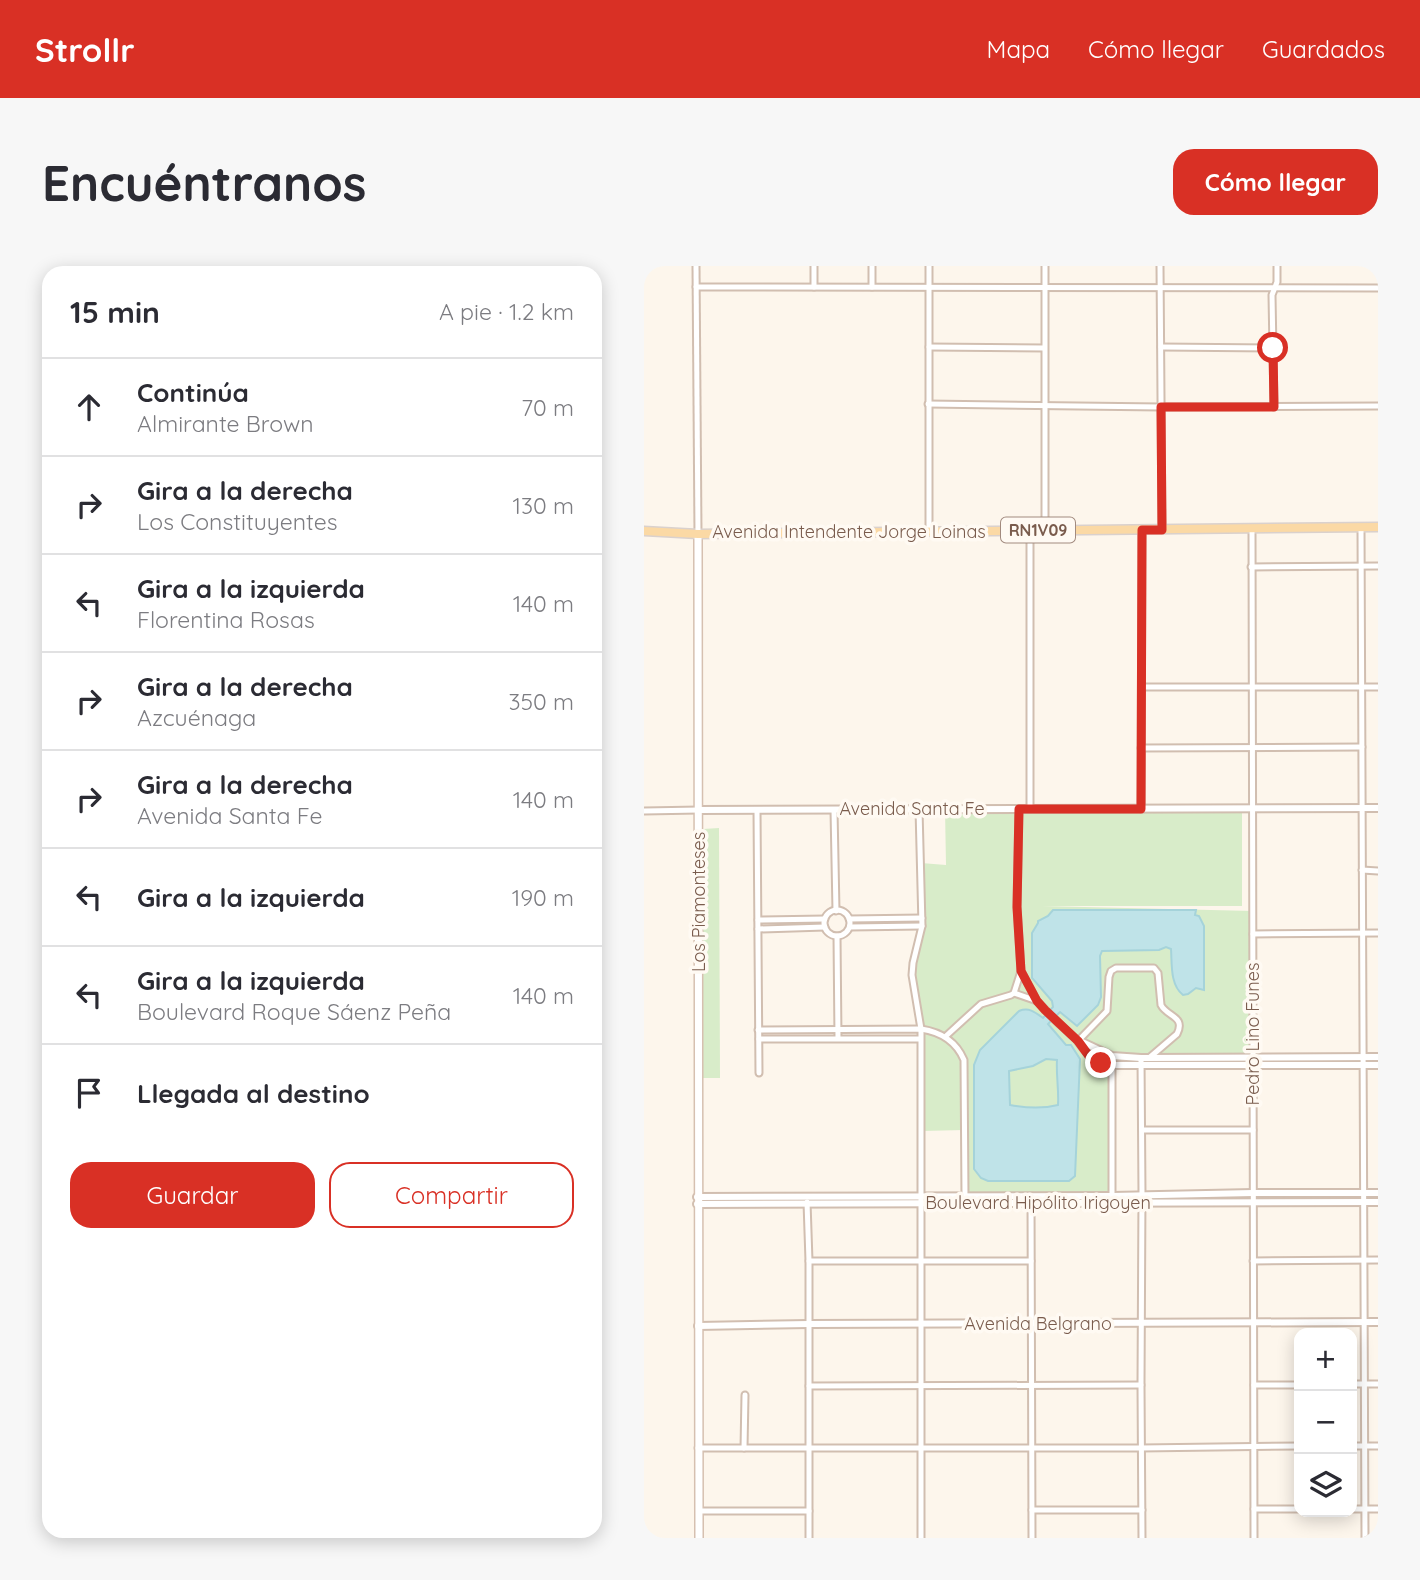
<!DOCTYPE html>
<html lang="es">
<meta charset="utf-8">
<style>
body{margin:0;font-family:Quicksand,sans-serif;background:#f7f7f7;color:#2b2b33}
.controls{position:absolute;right:21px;bottom:21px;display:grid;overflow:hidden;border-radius:14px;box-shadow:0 4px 18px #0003}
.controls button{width:63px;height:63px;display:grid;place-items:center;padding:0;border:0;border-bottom:2px solid #e1e1e2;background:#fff;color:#2b2b33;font:35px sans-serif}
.stop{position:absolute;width:21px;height:21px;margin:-16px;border:5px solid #d93025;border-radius:50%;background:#fff}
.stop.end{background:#d93025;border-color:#fff;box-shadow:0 2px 7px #0008}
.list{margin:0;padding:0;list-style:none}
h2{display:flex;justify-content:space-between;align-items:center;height:91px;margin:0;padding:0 28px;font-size:30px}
h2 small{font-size:23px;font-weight:400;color:#7c7c81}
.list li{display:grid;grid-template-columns:46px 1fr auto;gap:21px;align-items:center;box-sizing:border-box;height:98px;padding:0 28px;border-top:2px solid #e1e1e2}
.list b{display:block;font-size:26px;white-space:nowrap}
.list p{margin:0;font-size:23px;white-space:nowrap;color:#7c7c81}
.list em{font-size:23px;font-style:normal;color:#7c7c81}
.actions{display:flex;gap:14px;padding:21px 28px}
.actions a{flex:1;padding:16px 0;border:2px solid #d93025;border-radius:21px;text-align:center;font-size:24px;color:#d93025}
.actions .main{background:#d93025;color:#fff}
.icon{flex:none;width:38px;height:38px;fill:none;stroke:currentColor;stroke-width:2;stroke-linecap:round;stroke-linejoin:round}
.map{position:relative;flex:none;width:734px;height:1272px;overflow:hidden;border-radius:21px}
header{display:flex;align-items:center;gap:42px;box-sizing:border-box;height:98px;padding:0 35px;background:#d93025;color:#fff}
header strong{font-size:33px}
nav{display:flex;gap:38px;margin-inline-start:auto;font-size:24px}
.intro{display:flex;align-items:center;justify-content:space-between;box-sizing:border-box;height:168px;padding:0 42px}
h1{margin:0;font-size:49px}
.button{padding:18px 32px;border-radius:21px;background:#d93025;color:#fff;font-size:24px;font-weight:700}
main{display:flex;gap:42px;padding:0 42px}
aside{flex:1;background:#fff;border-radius:21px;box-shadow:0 4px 18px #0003}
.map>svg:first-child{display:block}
</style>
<header>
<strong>Strollr</strong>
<nav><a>Mapa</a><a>Cómo llegar</a><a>Guardados</a></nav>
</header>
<div class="intro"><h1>Encuéntranos</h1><a class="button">Cómo llegar</a></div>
<main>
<aside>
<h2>15 min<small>A pie · 1.2 km</small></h2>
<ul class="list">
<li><svg class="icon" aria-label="ahead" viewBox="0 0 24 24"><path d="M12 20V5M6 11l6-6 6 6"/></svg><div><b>Continúa</b><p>Almirante Brown</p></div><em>70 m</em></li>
<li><svg class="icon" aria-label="right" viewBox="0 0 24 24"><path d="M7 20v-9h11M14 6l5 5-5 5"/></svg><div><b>Gira a la derecha</b><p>Los Constituyentes</p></div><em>130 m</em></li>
<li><svg class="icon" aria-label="left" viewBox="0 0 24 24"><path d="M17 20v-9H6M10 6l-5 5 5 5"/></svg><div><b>Gira a la izquierda</b><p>Florentina Rosas</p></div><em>140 m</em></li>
<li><svg class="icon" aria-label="right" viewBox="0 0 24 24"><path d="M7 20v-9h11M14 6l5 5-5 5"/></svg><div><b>Gira a la derecha</b><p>Azcuénaga</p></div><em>350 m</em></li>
<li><svg class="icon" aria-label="right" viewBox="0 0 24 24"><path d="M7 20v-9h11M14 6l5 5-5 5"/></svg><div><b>Gira a la derecha</b><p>Avenida Santa Fe</p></div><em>140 m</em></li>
<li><svg class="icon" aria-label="left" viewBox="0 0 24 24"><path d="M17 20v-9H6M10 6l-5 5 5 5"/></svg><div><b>Gira a la izquierda</b></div><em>190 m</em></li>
<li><svg class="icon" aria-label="left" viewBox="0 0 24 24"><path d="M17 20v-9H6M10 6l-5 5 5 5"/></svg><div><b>Gira a la izquierda</b><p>Boulevard Roque Sáenz Peña</p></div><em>140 m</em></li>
<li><svg class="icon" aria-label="arrive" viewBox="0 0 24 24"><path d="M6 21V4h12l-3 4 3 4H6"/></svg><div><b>Llegada al destino</b></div></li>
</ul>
<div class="actions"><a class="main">Guardar</a><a>Compartir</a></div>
</aside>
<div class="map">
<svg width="734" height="1272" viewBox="0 0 734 1272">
<rect width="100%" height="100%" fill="#fdf6ec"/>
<g fill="#d8ecc9">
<polygon points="301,543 375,543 374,641 376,641 377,547 598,546 598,640 398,640 609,645 609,791 468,790 468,928 734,927 734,936 53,938 53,931 321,930 320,864 278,865 276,773 268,709 278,660 277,597 302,599"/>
<polygon points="75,562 76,812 59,812 59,563"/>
</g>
<path fill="#bfe3e8" stroke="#a5d3da" stroke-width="2" fill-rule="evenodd" d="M409,644H552L551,649L555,650L560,660V724L552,722L544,728L539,729C526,719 528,698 527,683L522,681L515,684L458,685L456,690L457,731L454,739L433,760L416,746L404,758L422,779H427L436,793L431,910L425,915H344L337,912L330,903V799L336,784L375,745C385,741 391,746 399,752L409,741L408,735L388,712V667L394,657V655L404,650ZM402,793L413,794C412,809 415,824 414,839C398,843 382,842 366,839L365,805L389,800Z"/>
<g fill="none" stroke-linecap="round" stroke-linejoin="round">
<defs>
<g id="minor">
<polyline points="52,0 54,268"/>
<polyline points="170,0 170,21"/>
<polyline points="228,0 228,21"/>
<polyline points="401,0 401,264"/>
<polyline points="516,0 518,263"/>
<polyline points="52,21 734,22"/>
<polyline points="285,81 400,82"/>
<polyline points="517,81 629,82"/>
<polyline points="284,138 517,141 734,140"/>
<polyline points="630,141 628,29 633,16 633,0"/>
<polyline points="717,261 721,1272"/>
<polyline points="608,263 610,1272"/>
<polyline points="285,266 285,0"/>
<polyline points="607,301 734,300"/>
<polyline points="498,421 734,421"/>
<polyline points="497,482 718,481"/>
<polyline points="275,543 278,660 269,697 268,709 277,763 277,1272"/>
<polyline points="386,543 386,265"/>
<polyline points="497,543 498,264"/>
<polyline points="113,544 115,807"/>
<polyline points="190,544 192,645"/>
<polyline points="0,545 55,544"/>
<polyline points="718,604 734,605"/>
<circle cx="193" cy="657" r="13"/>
<polyline points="205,653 278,652"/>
<polyline points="114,654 181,653"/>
<polyline points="206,661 278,660"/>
<polyline points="114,663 181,661"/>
<polyline points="609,668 734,667"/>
<polyline points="193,670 194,772"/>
<path d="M377,705L393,735L413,756L434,775L463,745L465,711L467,705L472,702H510L514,707L517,739C523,751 542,750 533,768L505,792"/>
<polyline points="370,727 393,735"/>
<path d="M114,764L277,763C297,766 312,775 320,794L321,931"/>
<polyline points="302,770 337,738 367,729 370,727 377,705 373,641 375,543"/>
<polyline points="115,773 276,773"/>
<polyline points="468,790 468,930"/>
<polyline points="497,792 498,928 497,1119 498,1272"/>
<polyline points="498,864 609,864"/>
<polyline points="387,930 388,1272"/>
<polyline points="163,936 165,995 165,1272"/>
<polyline points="165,995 387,995"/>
<polyline points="609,995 734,994"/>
<polyline points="708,1118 734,1118"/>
<polyline points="610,1119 655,1119"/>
<polyline points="165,1120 497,1119"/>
<polyline points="708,1180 734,1180"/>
<polyline points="54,1182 497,1182 655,1180"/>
<polyline points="100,1182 101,1129"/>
<polyline points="610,1243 655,1243"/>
<polyline points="708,1243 734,1243"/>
<polyline points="388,1244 498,1244"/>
<polyline points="55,1245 165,1245"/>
</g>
<g id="tertiary">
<polyline points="55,544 734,542"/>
<path d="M434,775C444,789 449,795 467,799H734"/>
<polyline points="436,775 468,790 497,792 734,791"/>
<polyline points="53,931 468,930 609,927 734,927"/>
<polyline points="53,938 734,936"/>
<polyline points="54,1060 165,1058 734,1056"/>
</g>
<path id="secondary" d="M54,268C55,602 52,937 55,1272"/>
<polyline id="primary" points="0,265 54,268 734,261"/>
</defs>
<use href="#minor" stroke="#d1beb0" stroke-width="9"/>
<use href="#tertiary" stroke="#d1beb0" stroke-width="10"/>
<use href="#secondary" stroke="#d6c0b0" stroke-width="10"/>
<use href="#primary" stroke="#dad1cd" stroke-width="11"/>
<use href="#minor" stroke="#fff" stroke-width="5"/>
<use href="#tertiary" stroke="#fff" stroke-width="6"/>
<use href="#secondary" stroke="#fff" stroke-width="7"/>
<use href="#primary" stroke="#fbd9a5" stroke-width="8"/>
</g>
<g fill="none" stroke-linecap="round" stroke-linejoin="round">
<polyline stroke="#d93025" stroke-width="9" points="457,797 445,790 434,775 401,744 393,735 377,705 373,641 375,543 497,543 498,264 518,264 517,141 630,141 629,82"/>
</g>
<g text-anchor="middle" stroke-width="7" stroke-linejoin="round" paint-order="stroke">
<rect fill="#fffaf3" stroke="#a28b7f" stroke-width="2" x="357" y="251.5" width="74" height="25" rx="5"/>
<g font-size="16" font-weight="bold" fill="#7a5c4d">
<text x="394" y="270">RN1V09</text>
</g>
<g font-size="18" fill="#7a5c4d" stroke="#fffaf3">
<text x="205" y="272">Avenida Intendente Jorge Loinas</text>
<text x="268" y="549">Avenida Santa Fe</text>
<text transform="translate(55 636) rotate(-90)" y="6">Los Piamonteses</text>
<text transform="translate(609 768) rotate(-90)" y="6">Pedro Lino Funes</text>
<text x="394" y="943">Boulevard Hipólito Irigoyen</text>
<text x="394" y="1064">Avenida Belgrano</text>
</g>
</g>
</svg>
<div class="controls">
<button>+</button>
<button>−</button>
<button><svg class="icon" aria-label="layers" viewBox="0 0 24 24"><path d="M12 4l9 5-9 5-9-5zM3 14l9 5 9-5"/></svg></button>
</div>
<div class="stop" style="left:629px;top:82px"></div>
<div class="stop end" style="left:457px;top:797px"></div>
</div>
</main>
